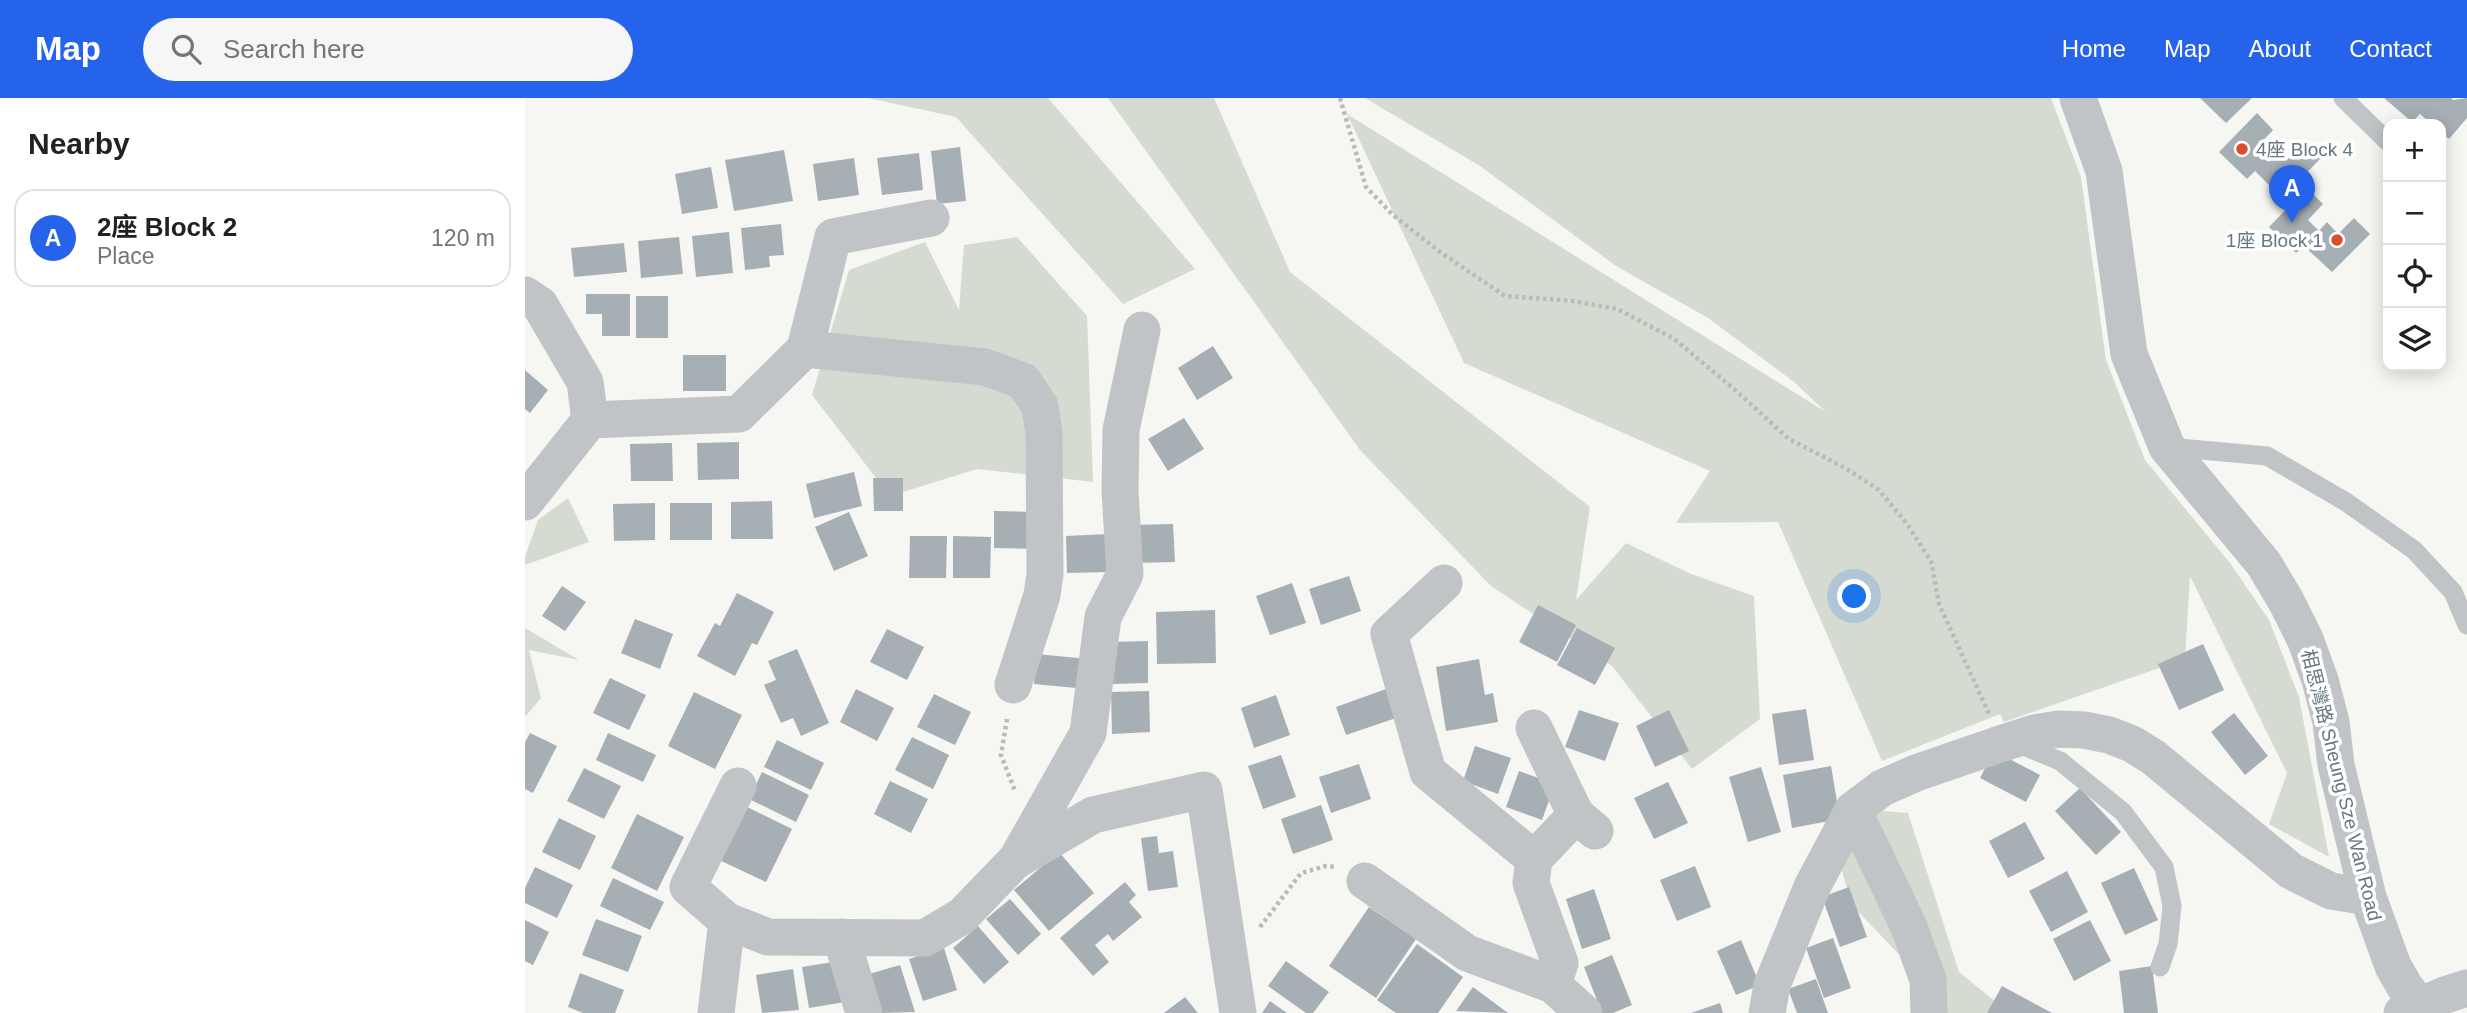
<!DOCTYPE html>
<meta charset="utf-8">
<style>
body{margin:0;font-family:Helvetica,"Noto Sans TC",sans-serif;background:#f6f6f6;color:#202124}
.controls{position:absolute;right:21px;top:21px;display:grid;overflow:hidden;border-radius:14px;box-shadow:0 4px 18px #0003}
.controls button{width:63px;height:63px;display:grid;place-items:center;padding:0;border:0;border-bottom:2px solid #e0e0e0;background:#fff;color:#202124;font:35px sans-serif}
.you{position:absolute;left:1330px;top:499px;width:24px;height:24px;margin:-18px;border:5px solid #fff;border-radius:50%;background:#1a73e8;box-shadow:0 0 0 10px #1a73e833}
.badge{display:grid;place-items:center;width:46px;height:46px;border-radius:50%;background:#2563eb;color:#fff;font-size:23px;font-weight:700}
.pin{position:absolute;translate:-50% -58px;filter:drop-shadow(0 2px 4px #0008)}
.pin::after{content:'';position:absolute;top:37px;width:24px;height:21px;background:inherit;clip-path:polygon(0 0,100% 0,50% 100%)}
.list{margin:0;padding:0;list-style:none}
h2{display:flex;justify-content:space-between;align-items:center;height:91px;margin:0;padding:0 28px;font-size:30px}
h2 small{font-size:23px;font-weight:400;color:#757577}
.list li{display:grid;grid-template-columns:46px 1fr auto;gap:21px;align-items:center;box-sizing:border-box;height:98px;margin:0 14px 14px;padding:0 14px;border:2px solid #e0e0e0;border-radius:21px}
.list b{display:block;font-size:26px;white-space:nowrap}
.list p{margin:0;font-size:23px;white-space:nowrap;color:#757577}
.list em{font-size:23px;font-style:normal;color:#757577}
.icon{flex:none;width:38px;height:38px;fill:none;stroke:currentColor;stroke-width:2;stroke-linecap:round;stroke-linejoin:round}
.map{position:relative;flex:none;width:1942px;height:915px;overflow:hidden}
header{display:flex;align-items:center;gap:42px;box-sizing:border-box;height:98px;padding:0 35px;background:#2563eb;color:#fff}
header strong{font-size:33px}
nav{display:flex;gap:38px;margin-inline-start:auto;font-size:24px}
.search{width:490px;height:63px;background:#f6f6f6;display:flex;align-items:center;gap:18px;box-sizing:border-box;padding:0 24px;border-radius:38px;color:#757577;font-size:26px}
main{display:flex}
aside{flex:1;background:#fff}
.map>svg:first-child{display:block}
</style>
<header>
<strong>Map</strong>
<div class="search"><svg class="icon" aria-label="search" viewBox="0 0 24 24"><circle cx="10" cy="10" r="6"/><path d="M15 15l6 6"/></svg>Search here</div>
<nav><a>Home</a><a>Map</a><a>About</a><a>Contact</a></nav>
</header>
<main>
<aside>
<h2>Nearby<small></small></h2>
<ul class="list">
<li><span class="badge">A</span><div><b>2座 Block 2</b><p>Place</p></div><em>120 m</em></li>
</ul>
</aside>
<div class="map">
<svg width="1942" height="915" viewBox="0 0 1942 915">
<rect width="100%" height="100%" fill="#f6f6f3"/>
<g fill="#d6dbd2">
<polygon points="343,0 523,0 670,171 598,206 431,19"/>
<polygon points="583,0 689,0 765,174 1065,409 1051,502 1101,445 1166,476 1229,498 1235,621 1167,671 1087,568 966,488 835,352"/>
<polygon points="840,0 1526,0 1556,79 1581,262 1620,362 1705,465 1744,522 1774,599 1804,759 1744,726 1762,675 1665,478 1660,561 1479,624 1475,616 1357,663 1253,424 1151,425 1185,373 939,265 822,16 1301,314 1269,284 1183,220 1091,168 955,68"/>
<polygon points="492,139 562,218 568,384 452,371 365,398 287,297 324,172 400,144 434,212 439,147"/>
<polygon points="43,400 64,444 0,467 0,459 13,422"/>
<polygon points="0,530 54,562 4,552 16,600 0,619"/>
<polygon points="1300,708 1383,715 1434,874 1476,908 1460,915 1418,915 1423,908 1326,806"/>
</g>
<g fill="#a6afb4">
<polygon points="1675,0 1727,0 1701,25"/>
<polygon points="1859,0 1926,0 1928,2 1942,0 1942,20 1924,41 1916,34 1916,26 1907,26 1895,16 1887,24"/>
<polygon points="1732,15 1748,32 1733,48 1744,58 1752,50 1763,61 1779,45 1795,61 1757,100 1730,73 1722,81 1694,54"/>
<polygon points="435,49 441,103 412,106 406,53"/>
<polygon points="259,52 268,103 209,113 200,62"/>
<polygon points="394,55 398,92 357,97 352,60"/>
<polygon points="329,60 334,97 293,103 288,66"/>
<polygon points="186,69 193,110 157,116 150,76"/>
<polygon points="1782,90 1798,106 1783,122 1794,133 1802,124 1813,136 1829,120 1845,136 1807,174 1779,148 1771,155 1744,129"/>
<polygon points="256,126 259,157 244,158 245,169 220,172 216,130"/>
<polygon points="204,134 208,175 171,179 167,138"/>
<polygon points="154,139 158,176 116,180 113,143"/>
<polygon points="99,145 102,174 49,179 46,150"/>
<polygon points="61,196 105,196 105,238 77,238 77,216 61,216"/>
<rect x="111" y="198" width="32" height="42"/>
<polygon points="688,248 708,280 672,302 653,270"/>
<rect x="158" y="257" width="43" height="36"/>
<polygon points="0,272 23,292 5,315 0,311"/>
<polygon points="659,320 679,351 643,373 623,341"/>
<polygon points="214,344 214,381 173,382 172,345"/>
<polygon points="147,345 148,383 106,383 105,346"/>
<polygon points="329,374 337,408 289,420 281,386"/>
<polygon points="348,380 378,380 378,413 349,413"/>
<polygon points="247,403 248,441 206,441 206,404"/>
<polygon points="130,405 130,442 89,443 88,406"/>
<rect x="145" y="405" width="42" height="37"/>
<polygon points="469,413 511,414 510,451 469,450"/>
<polygon points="324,414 343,458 309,473 290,429"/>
<polygon points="648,426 650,464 608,465 606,427"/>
<polygon points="583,436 584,474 542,475 541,438"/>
<polygon points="385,438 422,438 421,480 384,480"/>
<polygon points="428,438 466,439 465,480 428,480"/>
<polygon points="824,478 836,513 796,527 784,491"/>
<polygon points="767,485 781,525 745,537 731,498"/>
<polygon points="37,488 61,504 40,533 17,518"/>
<polygon points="212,495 249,514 232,547 227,545 210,578 172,558 190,525 195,528"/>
<polygon points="1013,507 1051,527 1032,564 994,544"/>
<polygon points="690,512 691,565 632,566 631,514"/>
<polygon points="110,521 148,536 135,571 96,555"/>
<polygon points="1052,530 1090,550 1070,587 1032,567"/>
<polygon points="362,531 399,549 382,582 345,564"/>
<polygon points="623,543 623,585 586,586 585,544"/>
<polygon points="1678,546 1699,592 1654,612 1633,566"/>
<polygon points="272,551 304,625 276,638 268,620 256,625 239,587 251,582 243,563"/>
<polygon points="511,556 564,561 562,591 509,586"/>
<polygon points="954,561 960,597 968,595 973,624 921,633 911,569"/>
<polygon points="85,580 121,597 104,632 68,615"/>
<polygon points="331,591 369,610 352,643 315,624"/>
<polygon points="861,591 871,620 821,637 811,609"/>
<polygon points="624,593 625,634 587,636 586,594"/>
<polygon points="169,594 217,617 190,671 143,648"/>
<polygon points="409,596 446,614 430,647 392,629"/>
<polygon points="751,597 765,637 729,650 716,610"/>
<polygon points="1281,611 1289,662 1254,667 1247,616"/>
<polygon points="1054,612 1094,625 1080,663 1040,649"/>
<polygon points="1144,612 1164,653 1130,669 1111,628"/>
<polygon points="1709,615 1743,658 1720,677 1686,634"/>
<polygon points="5,635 32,648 8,695 0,691 0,644"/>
<polygon points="83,635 131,657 118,684 71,662"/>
<polygon points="387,639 424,657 408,691 370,672"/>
<polygon points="252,642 299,665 286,692 239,669"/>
<polygon points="950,648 986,660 973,696 938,683"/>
<polygon points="1469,653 1515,677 1501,704 1455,680"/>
<polygon points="756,657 771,699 738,711 723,668"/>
<polygon points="834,666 846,701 806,715 794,679"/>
<polygon points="1306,668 1315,721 1267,730 1258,677"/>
<polygon points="1236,669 1256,734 1223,744 1204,679"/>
<polygon points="59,670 96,688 79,721 42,703"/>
<polygon points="994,673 1030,686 1017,722 981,709"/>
<polygon points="237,674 284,697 271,724 224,701"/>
<polygon points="365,683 403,701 386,735 349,716"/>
<polygon points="1143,684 1163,725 1129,741 1109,700"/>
<polygon points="1555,690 1596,734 1571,757 1530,713"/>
<polygon points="796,707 808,742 768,756 756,721"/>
<polygon points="220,708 267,731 241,784 194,762"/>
<polygon points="112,716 159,739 132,793 86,770"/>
<polygon points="34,720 71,738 55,772 17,754"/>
<polygon points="1500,724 1520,761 1483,780 1464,743"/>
<polygon points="632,738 634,755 648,753 653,789 623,793 616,740"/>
<polygon points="534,754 569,795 524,833 489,792"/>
<polygon points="1170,768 1186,809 1152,823 1135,782"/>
<polygon points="10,769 48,787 32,820 0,805 0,790"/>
<polygon points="1609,770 1633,822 1600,837 1576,785"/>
<polygon points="1542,773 1563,814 1526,834 1504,793"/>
<polygon points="88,780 139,804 125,832 75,808"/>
<polygon points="600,784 611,797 604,804 617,819 588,843 583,836 570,847 584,864 568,878 535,840"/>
<polygon points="1324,789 1342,839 1315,849 1297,799"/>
<polygon points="1069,791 1086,841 1057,851 1041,801"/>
<polygon points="485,801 516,836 493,857 461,821"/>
<polygon points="844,809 891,841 851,900 804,868"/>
<polygon points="71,821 117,838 103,874 57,857"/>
<polygon points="0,822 24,834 8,867 0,863"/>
<polygon points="1565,822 1586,863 1549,883 1528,841"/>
<polygon points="453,828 484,864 459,886 428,850"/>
<polygon points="1308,840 1326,890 1299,900 1281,850"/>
<polygon points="1216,842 1235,887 1211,897 1192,853"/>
<polygon points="892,846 938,879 913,915 871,915 852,902"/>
<polygon points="419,850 432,892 398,903 384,861"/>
<polygon points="1087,857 1107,907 1088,915 1077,915 1059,869"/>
<polygon points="314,863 320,904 284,910 277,869"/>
<polygon points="761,863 804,894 788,915 781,915 743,888"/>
<polygon points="375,867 390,914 356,915 344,876"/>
<polygon points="1627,868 1633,915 1599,915 1594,873"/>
<polygon points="268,871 274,912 237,915 231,877"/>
<polygon points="55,875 99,892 90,915 58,915 43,909"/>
<polygon points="1291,881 1303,915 1272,915 1263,891"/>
<polygon points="1477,888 1527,915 1462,915"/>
<polygon points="948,889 983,915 931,913"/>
<polygon points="660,899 673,915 639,915"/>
<polygon points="745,903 762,915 737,915"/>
<polygon points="1195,905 1198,915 1166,915"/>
</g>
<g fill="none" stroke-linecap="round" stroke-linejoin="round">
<g stroke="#b8bbbd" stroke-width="4.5" stroke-dasharray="3.5 3.5" stroke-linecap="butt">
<polyline points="815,0 841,89 868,117 915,154 980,198 1048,203 1092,211 1148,240 1209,291 1264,341 1320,370 1354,392 1382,426 1406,463 1414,506 1464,616"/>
<polyline points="482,621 476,657 490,693"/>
<polyline points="735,829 776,775 801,768 810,769"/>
</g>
<g stroke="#c0c4c7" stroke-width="19">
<polyline points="1818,0 1863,44"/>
<polyline points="1643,349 1742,358 1821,404 1889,452 1928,494 1942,527"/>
<polyline points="1489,644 1535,663 1598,714 1639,769 1647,808 1643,846 1635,869"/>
</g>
<g stroke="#c0c4c7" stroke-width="37">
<polyline points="1553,0 1579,73 1604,256 1642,349 1739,466 1761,503 1780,541 1795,582 1806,624 1811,667 1843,799 1868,868 1880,889 1901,915"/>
<polyline points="0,197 15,207 60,284 65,322"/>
<polyline points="280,251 308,139 406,120"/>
<polyline points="0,404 65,322 214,316 280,251 460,269 498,283 515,308 519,336 520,476 517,497 488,587"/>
<polyline points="919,485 864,536 903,674 1009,761"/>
<polyline points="1009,630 1051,717"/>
<polyline points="1328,712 1384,829 1403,882 1404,915"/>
<polyline points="493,759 563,635 578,519 600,476 595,393 596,332 617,232"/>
<polyline points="840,783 942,855 1028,887"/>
<polyline points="202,823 163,789 213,688"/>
<polyline points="316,839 339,915"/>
<polyline points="191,915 202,823 243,839 400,840 437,818 490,763 568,717 679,692 713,915"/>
<polyline points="1059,915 1028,887 1035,865 1006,785 1009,761 1051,717 1070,733"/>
<polyline points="1242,915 1247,887 1287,789 1328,712 1357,690 1391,675 1478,645 1509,635 1534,631 1559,632 1584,637 1607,646 1628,659 1766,773 1806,793 1843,799"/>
<polyline points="1877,915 1920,897 1942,890"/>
</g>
</g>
<g fill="#dd4c2c" stroke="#fff" stroke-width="2.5">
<circle cx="1717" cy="51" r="7"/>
<circle cx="1812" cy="142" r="7"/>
</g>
<g text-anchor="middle" stroke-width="7" stroke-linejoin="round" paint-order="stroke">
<g font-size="19" fill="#667883" stroke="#fff" text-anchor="start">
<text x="1731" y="58">4座 Block 4</text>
<text x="1798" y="149" text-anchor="end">1座 Block 1</text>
</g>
<g font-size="19" fill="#667883" stroke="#fff">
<text transform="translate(1817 687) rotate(76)" y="7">相思灣路 Sheung Sze Wan Road</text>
</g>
</g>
</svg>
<div class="controls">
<button>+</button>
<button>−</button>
<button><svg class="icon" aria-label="locate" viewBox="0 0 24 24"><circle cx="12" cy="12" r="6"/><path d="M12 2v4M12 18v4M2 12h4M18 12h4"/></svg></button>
<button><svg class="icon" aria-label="layers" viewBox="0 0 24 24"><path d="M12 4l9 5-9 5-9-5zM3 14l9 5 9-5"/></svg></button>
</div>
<div class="you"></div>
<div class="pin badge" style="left:1767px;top:125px">A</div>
</div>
</main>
